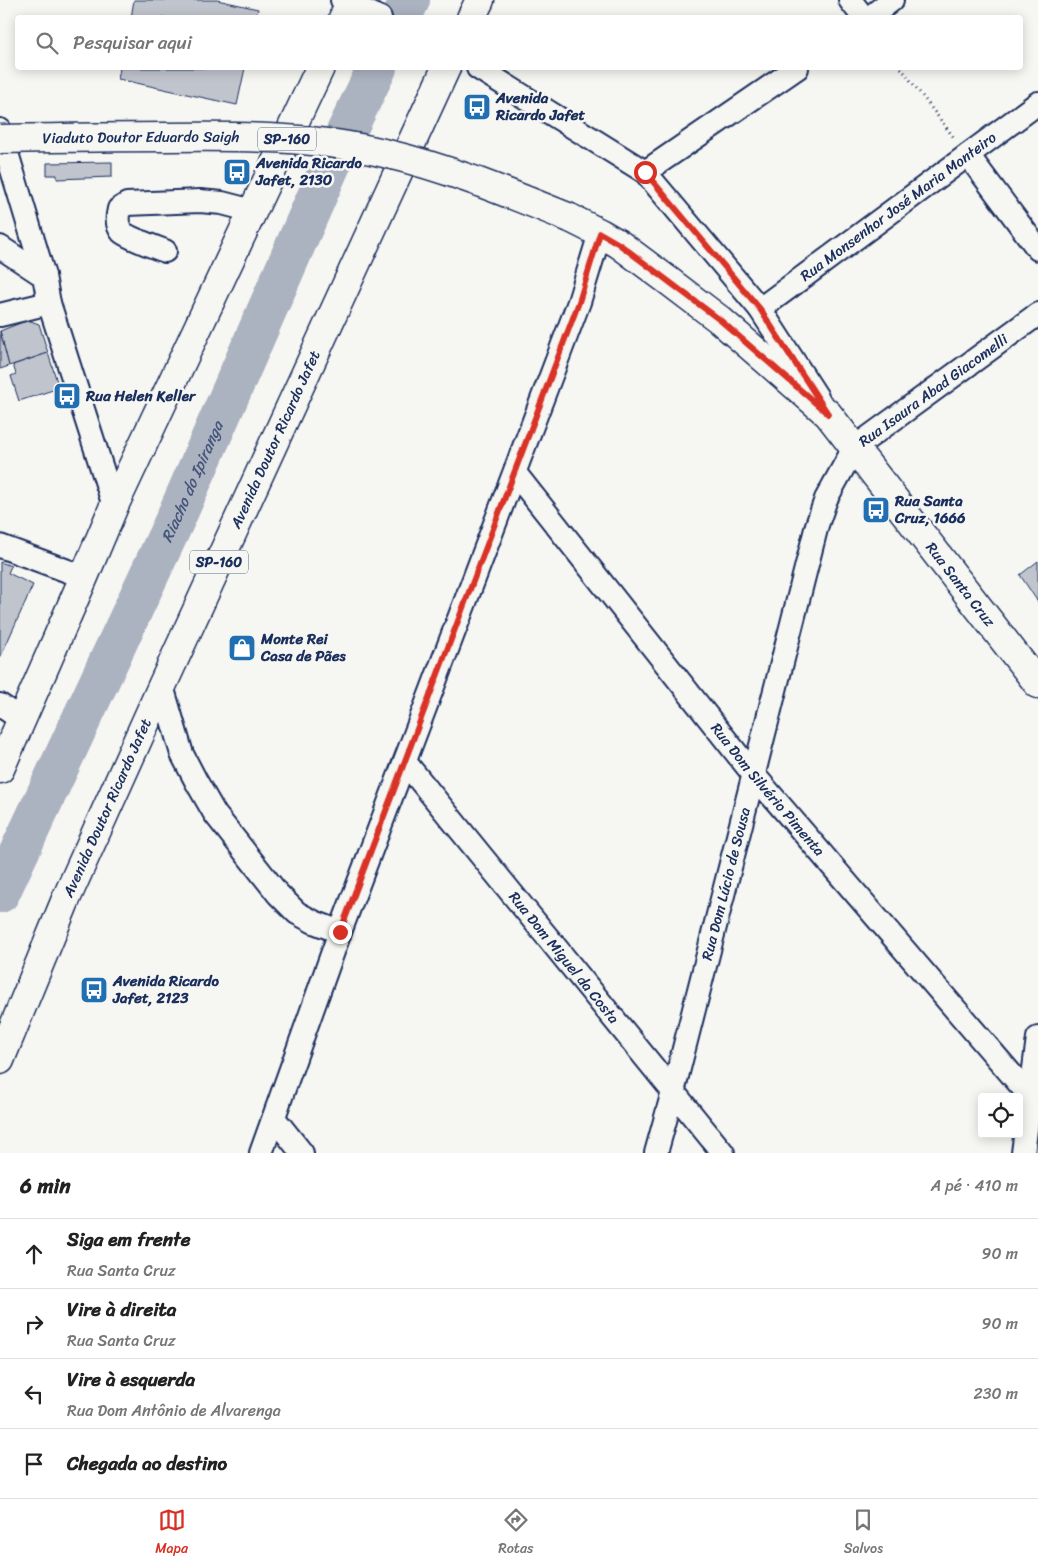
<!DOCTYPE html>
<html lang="pt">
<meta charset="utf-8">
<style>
body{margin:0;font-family:Sriracha,sans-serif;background:#f6f6f6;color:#222}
.controls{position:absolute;right:15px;bottom:15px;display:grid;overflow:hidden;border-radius:5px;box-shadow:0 2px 12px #0003}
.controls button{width:45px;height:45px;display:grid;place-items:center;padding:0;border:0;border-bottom:1px solid #e0e0e0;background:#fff;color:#222;font:25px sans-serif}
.stop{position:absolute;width:15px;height:15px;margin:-11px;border:4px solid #d93025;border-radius:50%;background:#fff}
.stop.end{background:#d93025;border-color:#fff;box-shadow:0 1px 5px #0008}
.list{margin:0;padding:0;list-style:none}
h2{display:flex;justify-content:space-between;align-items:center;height:65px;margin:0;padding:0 20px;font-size:21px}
h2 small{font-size:16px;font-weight:400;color:#767676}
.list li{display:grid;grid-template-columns:32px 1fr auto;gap:15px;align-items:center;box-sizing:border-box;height:70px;padding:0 20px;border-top:1px solid #e0e0e0}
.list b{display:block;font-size:19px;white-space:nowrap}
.list p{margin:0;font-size:16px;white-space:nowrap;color:#767676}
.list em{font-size:16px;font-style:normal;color:#767676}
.icon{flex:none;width:28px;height:28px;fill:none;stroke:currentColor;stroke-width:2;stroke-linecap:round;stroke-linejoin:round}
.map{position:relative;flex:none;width:1038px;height:1153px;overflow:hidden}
.search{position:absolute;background:#fff;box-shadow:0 2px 12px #0003;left:15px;right:15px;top:15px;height:55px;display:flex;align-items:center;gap:12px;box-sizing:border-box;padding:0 18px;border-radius:5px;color:#767676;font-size:19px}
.sheet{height:345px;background:#fff}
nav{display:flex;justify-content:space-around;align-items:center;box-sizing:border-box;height:70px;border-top:1px solid #e0e0e0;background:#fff;font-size:14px;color:#767676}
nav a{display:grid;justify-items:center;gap:2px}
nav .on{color:#d93025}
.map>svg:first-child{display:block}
</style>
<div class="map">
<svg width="1038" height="1153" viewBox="0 0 1038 1153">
<rect width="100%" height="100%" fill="#f6f6f2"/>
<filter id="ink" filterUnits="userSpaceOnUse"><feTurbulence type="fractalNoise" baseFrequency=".02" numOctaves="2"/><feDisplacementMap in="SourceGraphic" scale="10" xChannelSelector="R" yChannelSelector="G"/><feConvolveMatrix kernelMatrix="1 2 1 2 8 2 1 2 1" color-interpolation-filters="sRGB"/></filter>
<g filter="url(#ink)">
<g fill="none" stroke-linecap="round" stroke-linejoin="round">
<g stroke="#abb2c0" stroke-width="40">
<polyline points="401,18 410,0"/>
<path id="s1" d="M0,893L174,522L335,155L377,68"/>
</g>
</g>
<g fill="#c0c4cd" stroke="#1b2f5e">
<polygon points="134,0 217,0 258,9 256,18 131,18"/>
<polygon points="120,68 245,68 237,105 118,79"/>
<polygon points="112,162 112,177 57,179 57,175 47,175 47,163"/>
<polygon points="28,320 39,324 48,353 9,366 0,331"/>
<polygon points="0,331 9,366 0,369"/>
<polygon points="48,353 59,388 19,401 11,376 16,374 13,365"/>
<polygon points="1038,561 1038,602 1020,575"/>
<polygon points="0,562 11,566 8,573 33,585 0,658"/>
</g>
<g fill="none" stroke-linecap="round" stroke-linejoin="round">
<defs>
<g id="minor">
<polyline points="342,0 380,18"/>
<polyline points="850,0 864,18"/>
<polyline points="869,18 892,0"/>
<polyline points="478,68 645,172 760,309 817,397"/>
<polyline points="0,130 44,276 49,303 114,506"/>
<polyline points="968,155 1038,249"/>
<polyline points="645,172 797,68"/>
<polyline points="0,247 44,276"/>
<path d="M165,251C157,248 127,237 122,232C116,225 117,217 119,209L127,204L200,201L222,203L253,211"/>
<path id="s2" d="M760,309L1038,103"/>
<polyline points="0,315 49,303"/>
<path id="s3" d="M515,473L753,774L1030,1096"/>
<polyline points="0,546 84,577"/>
<polyline points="162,686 182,754 196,781 215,814 278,894 297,913 314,922 340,932"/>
<polyline points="0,705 22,720"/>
<path id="s4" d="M405,762L723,1153"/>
<polyline points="274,1118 302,1153"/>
<polyline points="261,1153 340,932 579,302 600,233"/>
<path id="s5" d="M656,1153L673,1092L817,525L826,499L854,448L1038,314"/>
<polyline points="1023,1153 1038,1038"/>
</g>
<g id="major">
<polyline points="343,18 352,0"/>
<polyline points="471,18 480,0"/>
<path id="s6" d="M570,218L600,233L619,244L670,282L720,320L828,414L1038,684"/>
<polyline points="0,769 84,577 114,506 320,68"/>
<path id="s7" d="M0,1060L66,899L162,686L446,68"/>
</g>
</defs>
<use href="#minor" stroke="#1b2f5e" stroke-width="26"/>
<use href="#major" stroke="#1b2f5e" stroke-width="31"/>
<polyline stroke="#1b2f5e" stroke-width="3" stroke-dasharray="1 4" stroke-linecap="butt" points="901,68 955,139"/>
<use href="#minor" stroke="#f6f6f2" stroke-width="22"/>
<use href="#major" stroke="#f6f6f2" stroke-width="28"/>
<defs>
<g id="major-bridge">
<path id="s8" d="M0,139C55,138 111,137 166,137C240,136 316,136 388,154C451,169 510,194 570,218"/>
</g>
</defs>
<use href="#major-bridge" stroke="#1b2f5e" stroke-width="31" stroke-linecap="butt"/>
<use href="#major-bridge" stroke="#f6f6f2" stroke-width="28"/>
</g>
</g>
<g fill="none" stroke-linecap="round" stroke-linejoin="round" filter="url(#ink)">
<polyline stroke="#d93025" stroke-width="6" points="340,932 579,302 600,233 619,244 720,320 828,414 760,309 645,172"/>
</g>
<defs>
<symbol id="bus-square" viewBox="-11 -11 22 22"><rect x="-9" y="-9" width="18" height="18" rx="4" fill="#1f6fb2" stroke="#f6f6f2"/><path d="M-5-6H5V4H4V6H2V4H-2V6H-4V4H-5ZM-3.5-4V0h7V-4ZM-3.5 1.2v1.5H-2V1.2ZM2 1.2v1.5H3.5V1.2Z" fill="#fff"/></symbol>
<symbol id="shop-square" viewBox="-11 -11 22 22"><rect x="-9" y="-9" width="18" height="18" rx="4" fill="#1f6fb2" stroke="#f6f6f2"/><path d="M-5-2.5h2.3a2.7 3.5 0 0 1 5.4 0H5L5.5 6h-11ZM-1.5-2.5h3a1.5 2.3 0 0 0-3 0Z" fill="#fff"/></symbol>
</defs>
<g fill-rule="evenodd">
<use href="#bus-square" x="461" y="91" width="32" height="32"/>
<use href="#bus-square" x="221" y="156" width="32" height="32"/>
<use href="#bus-square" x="51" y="380" width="32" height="32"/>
<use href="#bus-square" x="860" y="494" width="32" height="32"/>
<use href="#shop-square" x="226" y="632" width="32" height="32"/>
<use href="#bus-square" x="78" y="974" width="32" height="32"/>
</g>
<g text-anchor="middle" stroke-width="5" stroke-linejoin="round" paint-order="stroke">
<g fill="#f6f6f2" stroke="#5d6b8a" stroke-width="1">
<rect x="258" y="127.5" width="58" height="23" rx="4"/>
<rect x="190" y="550.5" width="58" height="23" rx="4"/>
</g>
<g font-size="14" font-weight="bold" fill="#1b2f5e">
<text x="287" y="144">SP-160</text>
<text x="219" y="567">SP-160</text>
</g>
<g font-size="15" font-weight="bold" fill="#1b2f5e" stroke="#f6f6f2" text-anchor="start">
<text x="496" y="103">Avenida<tspan x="496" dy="17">Ricardo Jafet</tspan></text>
<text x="256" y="168">Avenida Ricardo<tspan x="256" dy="17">Jafet, 2130</tspan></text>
<text x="86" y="401">Rua Helen Keller</text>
<text x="895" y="506">Rua Santa<tspan x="895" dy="17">Cruz, 1666</tspan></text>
<text x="261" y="644">Monte Rei<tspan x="261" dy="17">Casa de Pães</tspan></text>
<text x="113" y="986">Avenida Ricardo<tspan x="113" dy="17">Jafet, 2123</tspan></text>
</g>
<g font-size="15" fill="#1b2f5e" stroke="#f6f6f2">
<text dy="5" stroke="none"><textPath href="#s8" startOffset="141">Viaduto Doutor Eduardo Saigh</textPath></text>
<text dy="5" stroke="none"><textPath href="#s2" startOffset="172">Rua Monsenhor José Maria Monteiro</textPath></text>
<text dy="5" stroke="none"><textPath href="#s5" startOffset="832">Rua Isaura Abad Giacomelli</textPath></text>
<text dy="5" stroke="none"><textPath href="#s7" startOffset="679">Avenida Doutor Ricardo Jafet</textPath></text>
<text dy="5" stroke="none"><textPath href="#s6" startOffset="541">Rua Santa Cruz</textPath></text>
<text dy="5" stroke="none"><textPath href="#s3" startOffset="405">Rua Dom Silvério Pimenta</textPath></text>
<text dy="5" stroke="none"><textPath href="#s7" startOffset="274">Avenida Doutor Ricardo Jafet</textPath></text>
<text dy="5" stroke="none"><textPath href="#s5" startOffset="278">Rua Dom Lúcio de Sousa</textPath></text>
<text dy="5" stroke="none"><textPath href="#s4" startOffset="252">Rua Dom Miguel da Costa</textPath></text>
</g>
<g font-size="16" font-style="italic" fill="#46567b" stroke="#f6f6f2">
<text dy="6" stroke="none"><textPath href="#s1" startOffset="454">Riacho do Ipiranga</textPath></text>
</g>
</g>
</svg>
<div class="controls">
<button><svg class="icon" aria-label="locate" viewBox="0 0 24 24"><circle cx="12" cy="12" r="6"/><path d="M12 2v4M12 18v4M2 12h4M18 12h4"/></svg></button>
</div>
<div class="stop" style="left:645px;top:172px"></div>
<div class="stop end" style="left:340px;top:932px"></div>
<div class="search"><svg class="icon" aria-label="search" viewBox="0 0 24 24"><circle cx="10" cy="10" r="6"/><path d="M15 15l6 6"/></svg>Pesquisar aqui</div>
</div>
<section class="sheet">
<h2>6 min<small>A pé · 410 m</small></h2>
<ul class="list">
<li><svg class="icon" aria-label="ahead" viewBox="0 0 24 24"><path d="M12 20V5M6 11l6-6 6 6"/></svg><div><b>Siga em frente</b><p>Rua Santa Cruz</p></div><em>90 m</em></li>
<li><svg class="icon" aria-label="right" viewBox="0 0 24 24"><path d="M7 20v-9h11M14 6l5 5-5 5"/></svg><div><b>Vire à direita</b><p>Rua Santa Cruz</p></div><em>90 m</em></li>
<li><svg class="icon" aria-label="left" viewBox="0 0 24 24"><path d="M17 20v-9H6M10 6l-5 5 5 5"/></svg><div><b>Vire à esquerda</b><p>Rua Dom Antônio de Alvarenga</p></div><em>230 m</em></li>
<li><svg class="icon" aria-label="arrive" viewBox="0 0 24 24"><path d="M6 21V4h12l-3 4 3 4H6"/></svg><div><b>Chegada ao destino</b></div></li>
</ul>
</section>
<nav>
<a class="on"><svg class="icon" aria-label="map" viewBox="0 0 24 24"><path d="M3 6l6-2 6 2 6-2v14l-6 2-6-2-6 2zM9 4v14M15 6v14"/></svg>Mapa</a>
<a><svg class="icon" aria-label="directions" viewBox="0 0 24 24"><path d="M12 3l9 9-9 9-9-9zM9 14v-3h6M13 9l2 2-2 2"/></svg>Rotas</a>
<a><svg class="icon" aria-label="saved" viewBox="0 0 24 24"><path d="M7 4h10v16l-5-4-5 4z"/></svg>Salvos</a>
</nav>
